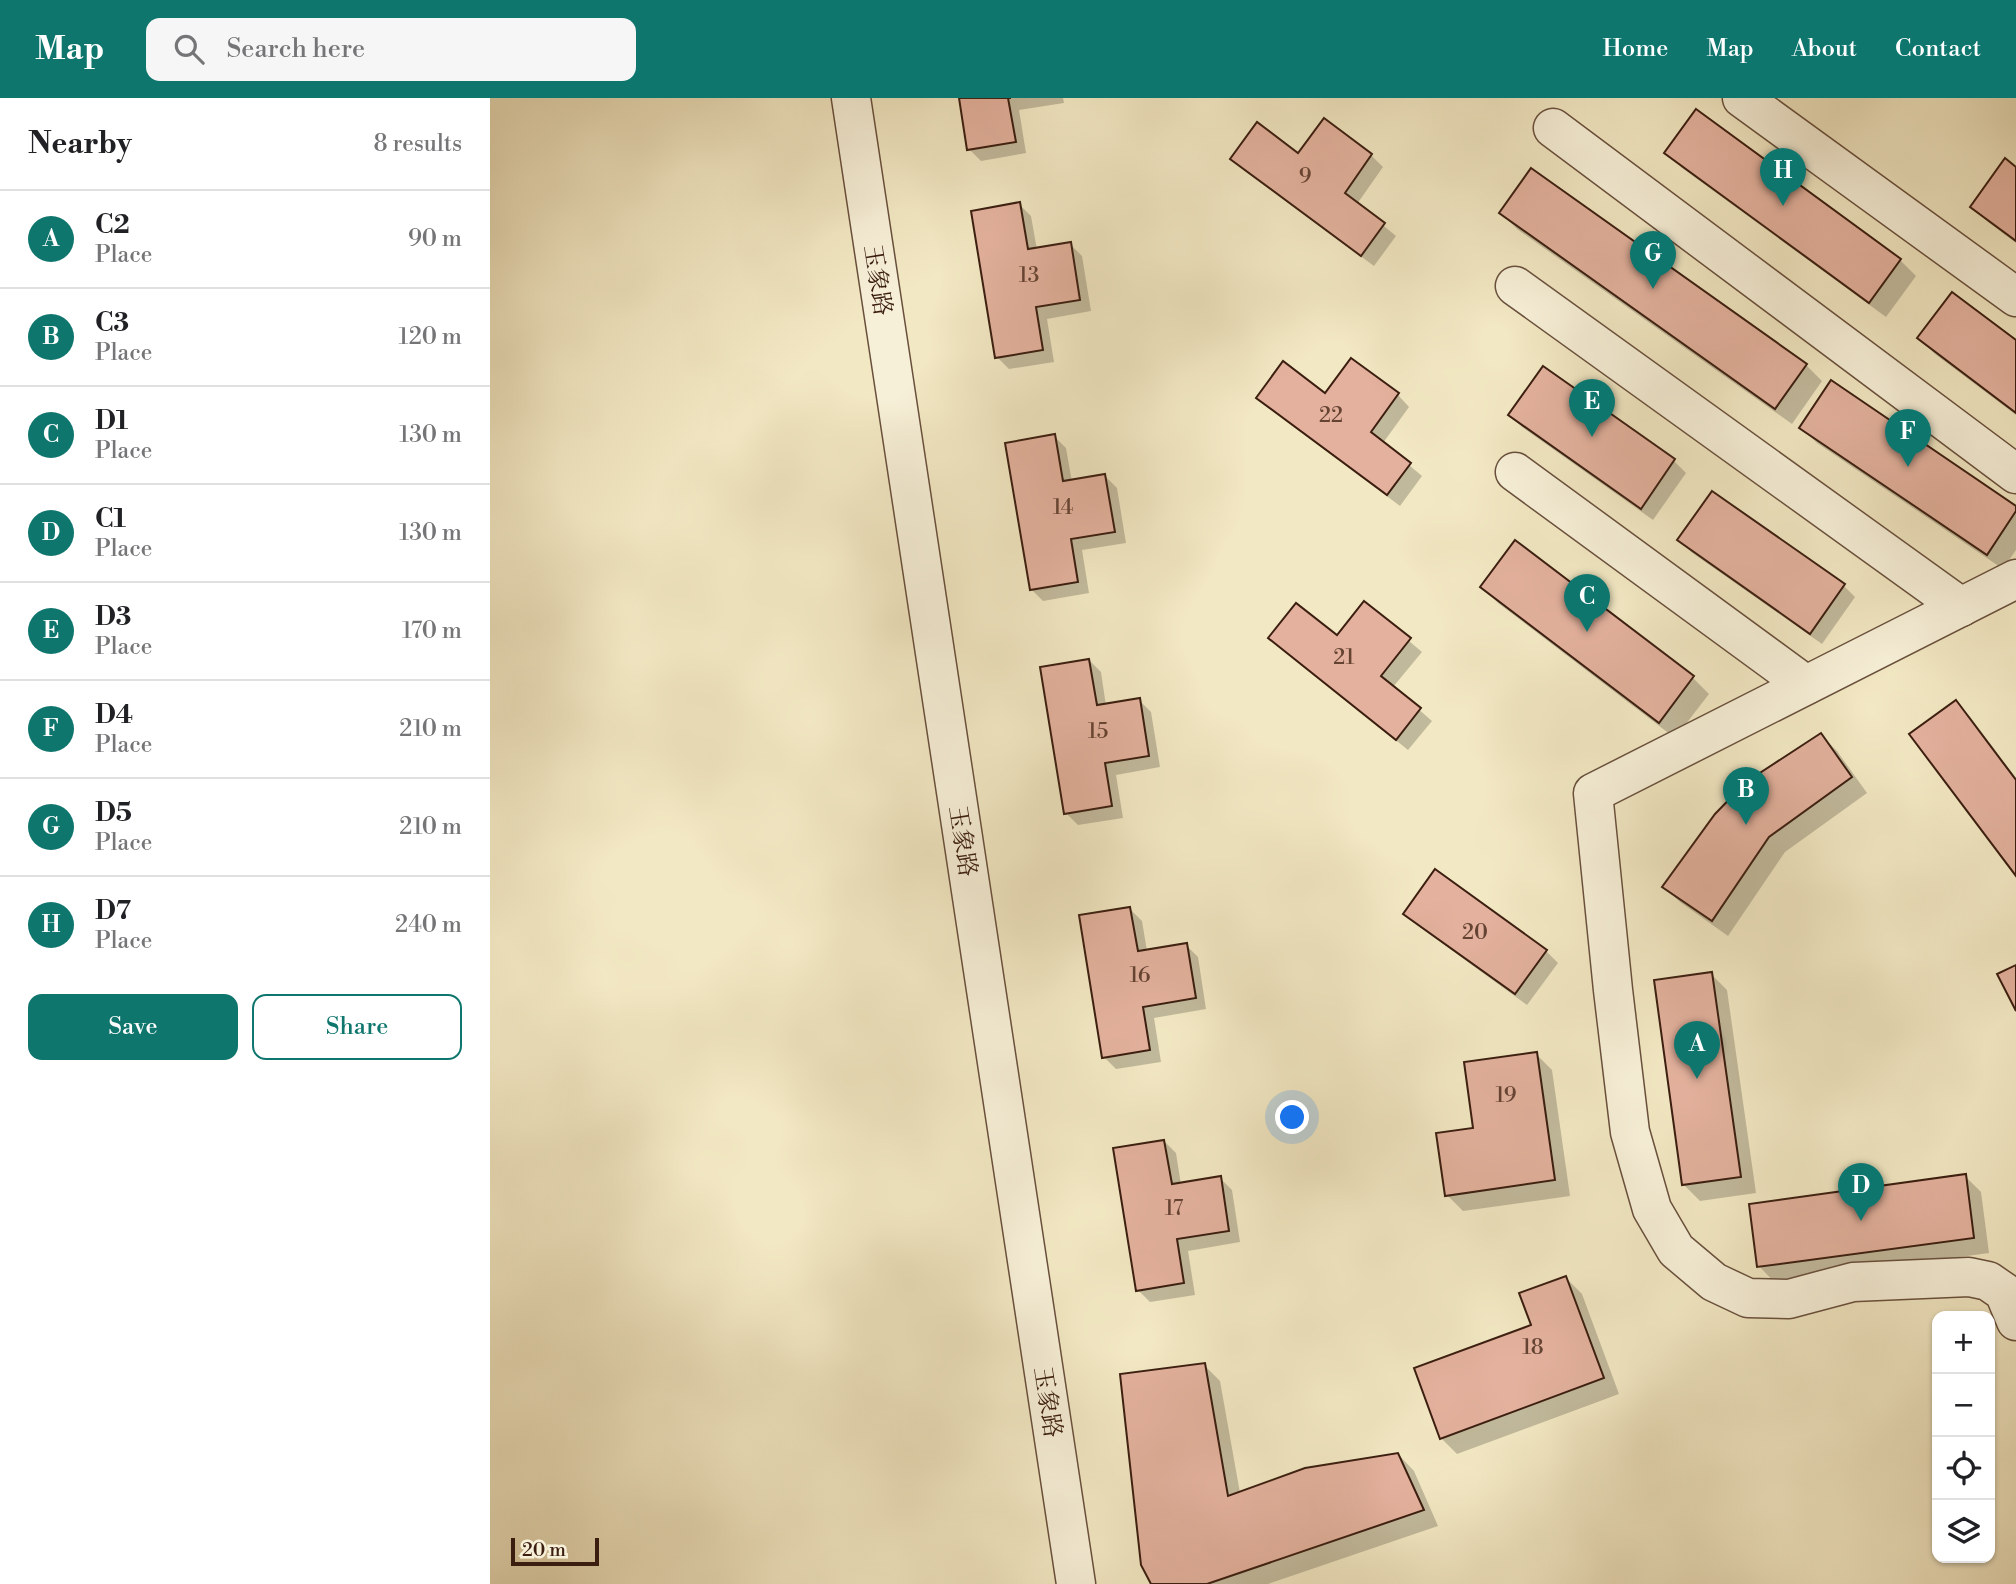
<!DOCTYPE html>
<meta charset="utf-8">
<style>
body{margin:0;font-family:"Libre Bodoni","Noto Serif SC",serif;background:#f6f6f6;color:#202124}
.controls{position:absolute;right:21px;bottom:21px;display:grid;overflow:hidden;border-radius:14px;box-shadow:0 2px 5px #0004}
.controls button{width:63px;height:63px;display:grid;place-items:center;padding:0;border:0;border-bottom:2px solid #e0e0e0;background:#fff;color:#202124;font:35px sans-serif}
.scale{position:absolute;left:21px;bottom:18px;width:88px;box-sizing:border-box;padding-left:7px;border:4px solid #3b1e10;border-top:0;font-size:19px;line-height:24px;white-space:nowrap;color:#3b1e10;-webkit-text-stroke:5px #f7f0d8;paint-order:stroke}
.you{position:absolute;left:803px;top:1020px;width:24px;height:24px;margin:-18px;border:5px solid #fff;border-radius:50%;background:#1a73e8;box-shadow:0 0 0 10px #1a73e833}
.badge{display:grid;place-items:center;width:46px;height:46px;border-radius:50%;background:#0f766e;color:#fff;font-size:23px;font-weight:700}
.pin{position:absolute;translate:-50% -58px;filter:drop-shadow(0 2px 4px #0008)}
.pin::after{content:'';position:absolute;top:37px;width:24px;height:21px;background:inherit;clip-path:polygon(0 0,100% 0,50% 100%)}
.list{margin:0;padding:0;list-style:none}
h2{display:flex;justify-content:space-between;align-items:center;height:91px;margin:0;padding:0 28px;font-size:30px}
h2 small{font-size:23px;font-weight:400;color:#757577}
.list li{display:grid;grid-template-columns:46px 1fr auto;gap:21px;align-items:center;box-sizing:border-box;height:98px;padding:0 28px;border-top:2px solid #e0e0e0}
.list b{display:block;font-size:26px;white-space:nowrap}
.list p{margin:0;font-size:23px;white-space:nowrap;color:#757577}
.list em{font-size:23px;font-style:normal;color:#757577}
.actions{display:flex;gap:14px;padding:21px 28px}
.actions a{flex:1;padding:16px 0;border:2px solid #0f766e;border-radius:14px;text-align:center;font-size:24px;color:#0f766e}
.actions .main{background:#0f766e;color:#fff}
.icon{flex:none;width:38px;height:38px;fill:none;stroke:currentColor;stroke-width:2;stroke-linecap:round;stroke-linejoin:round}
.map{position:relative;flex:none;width:1526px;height:1486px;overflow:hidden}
header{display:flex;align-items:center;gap:42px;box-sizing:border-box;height:98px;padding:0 35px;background:#0f766e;color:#fff}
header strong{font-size:33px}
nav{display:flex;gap:38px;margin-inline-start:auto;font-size:24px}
.search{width:490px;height:63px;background:#f6f6f6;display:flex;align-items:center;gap:18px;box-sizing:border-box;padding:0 24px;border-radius:14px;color:#757577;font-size:26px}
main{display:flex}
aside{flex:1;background:#fff}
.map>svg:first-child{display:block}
</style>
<header>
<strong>Map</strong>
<div class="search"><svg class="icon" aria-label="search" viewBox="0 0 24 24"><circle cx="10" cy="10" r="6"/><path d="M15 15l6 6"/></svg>Search here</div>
<nav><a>Home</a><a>Map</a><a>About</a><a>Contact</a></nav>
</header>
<main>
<aside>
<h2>Nearby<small>8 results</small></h2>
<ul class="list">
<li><span class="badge">A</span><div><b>C2</b><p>Place</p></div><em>90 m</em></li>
<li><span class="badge">B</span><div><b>C3</b><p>Place</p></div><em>120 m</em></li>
<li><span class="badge">C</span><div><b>D1</b><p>Place</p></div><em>130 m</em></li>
<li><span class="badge">D</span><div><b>C1</b><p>Place</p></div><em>130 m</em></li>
<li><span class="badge">E</span><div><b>D3</b><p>Place</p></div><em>170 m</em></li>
<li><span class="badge">F</span><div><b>D4</b><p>Place</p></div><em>210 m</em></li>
<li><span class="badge">G</span><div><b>D5</b><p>Place</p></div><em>210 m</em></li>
<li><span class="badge">H</span><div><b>D7</b><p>Place</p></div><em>240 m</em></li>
</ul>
<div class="actions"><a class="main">Save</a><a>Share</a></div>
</aside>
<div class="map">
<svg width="1526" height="1486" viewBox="0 0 1526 1486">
<rect width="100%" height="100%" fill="#f2e8c3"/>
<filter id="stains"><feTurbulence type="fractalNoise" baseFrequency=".00286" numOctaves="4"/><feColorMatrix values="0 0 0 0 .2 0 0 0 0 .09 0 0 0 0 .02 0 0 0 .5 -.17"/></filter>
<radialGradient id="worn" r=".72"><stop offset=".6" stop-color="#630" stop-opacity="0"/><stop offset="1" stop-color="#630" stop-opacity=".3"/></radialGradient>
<g fill="#0003">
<polygon points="470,0 573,0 574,5 529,12 536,55 491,63 479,51"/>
<polygon points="835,23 881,57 893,69 867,106 906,138 884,168 754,72 742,61 809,58"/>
<polygon points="1177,55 1410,162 1426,178 1396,219 1192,70"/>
<polygon points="1526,71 1526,145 1498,124 1482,108"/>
<polygon points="1041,72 1316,267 1332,283 1302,326 1027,131 1011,115"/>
<polygon points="529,106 541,118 547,152 580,146 592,158 601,213 557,221 564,264 519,271 507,259"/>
<polygon points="1429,240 1526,244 1526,317 1445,256"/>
<polygon points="1053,270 1184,363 1196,375 1163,422 1032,329 1020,317"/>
<polygon points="835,297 908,297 919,309 893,345 932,378 910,408 781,311 769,299"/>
<polygon points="1311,330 1526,410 1526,452 1513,471 1327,345"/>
<polygon points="564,338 576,350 582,384 615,378 627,390 636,445 592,452 599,495 553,503 541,491"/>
<polygon points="1190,442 1354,488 1365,499 1332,546 1201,454"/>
<polygon points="1025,444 1203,580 1219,596 1185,640 1008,505 992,489"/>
<polygon points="874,505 932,554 903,589 942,623 918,652 793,551 847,539"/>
<polygon points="599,562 611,574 616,608 649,602 661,614 670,669 626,677 633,720 588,727 576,715"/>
<polygon points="1465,604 1481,620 1526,680 1526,775"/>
<polygon points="1331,637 1347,653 1377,695 1295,754 1238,838 1190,804 1174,789"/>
<polygon points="640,811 652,823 657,853 696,847 708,859 716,911 664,920 671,964 626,971 614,959"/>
<polygon points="915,816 1056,853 1068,865 1037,907 927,827"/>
<polygon points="1221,876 1237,892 1266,1095 1210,1103 1194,1087"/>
<polygon points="1046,956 1062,972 1080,1098 973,1113 957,1097 985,1031"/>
<polygon points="674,1043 686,1055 691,1087 730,1080 742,1092 750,1144 698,1153 705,1197 660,1204 648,1192"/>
<polygon points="1475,1078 1491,1094 1499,1155 1284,1184 1269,1168"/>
<polygon points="1076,1180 1092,1196 1129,1296 967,1356 951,1340 1044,1229"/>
<polygon points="714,1267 730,1283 750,1395 908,1356 924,1373 948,1428 778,1486 663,1486"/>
</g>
<g fill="#e3b19d" stroke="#3b1e10" stroke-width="2">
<polygon points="469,0 521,0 518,0 526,44 477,52"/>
<polygon points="1206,11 1411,161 1379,205 1174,55"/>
<polygon points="834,20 882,56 855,95 895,125 871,158 740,61 767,24 808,55"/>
<polygon points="1515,60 1526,69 1526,143 1480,109"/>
<polygon points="1041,70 1317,266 1285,311 1009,115"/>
<polygon points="530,104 538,151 581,144 590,202 546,209 553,252 505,260 481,113"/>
<polygon points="1462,194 1526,242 1526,315 1427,240"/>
<polygon points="861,260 909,295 881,334 921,365 897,397 766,300 793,263 835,295"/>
<polygon points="1053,268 1185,361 1151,411 1018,317"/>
<polygon points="1341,282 1526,408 1526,413 1497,457 1309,330"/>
<polygon points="565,336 573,383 615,376 625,434 581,441 588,484 540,492 515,345"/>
<polygon points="1222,393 1355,486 1320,536 1187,442"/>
<polygon points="1025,442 1204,578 1169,625 990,489"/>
<polygon points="874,503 921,540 891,578 931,610 906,642 778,540 806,505 847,537"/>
<polygon points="599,561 607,607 650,600 659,658 615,665 622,708 574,716 550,569"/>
<polygon points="1466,602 1526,682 1526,778 1419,636"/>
<polygon points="1331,635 1362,679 1279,739 1222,823 1172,789 1225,716 1256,684"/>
<polygon points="945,771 1057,852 1025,896 913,816"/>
<polygon points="640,809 648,853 697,845 706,900 653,909 660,952 612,960 589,817"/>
<polygon points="1526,867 1526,913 1507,876"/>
<polygon points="1222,874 1251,1079 1192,1087 1164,882"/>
<polygon points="1047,954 1065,1082 955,1098 946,1035 983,1030 974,964"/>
<polygon points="674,1042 682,1086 731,1078 739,1133 687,1141 694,1185 646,1193 623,1050"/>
<polygon points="1476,1076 1484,1140 1267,1169 1259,1106"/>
<polygon points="1076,1178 1114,1280 950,1341 924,1270 1041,1227 1029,1195"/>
<polygon points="715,1265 738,1398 815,1370 908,1355 934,1412 717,1486 661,1486 651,1467 630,1276"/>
</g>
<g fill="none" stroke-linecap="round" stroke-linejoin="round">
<defs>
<g id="minor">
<polyline points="361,0 586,1486"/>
<polyline points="1252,0 1526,199"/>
<polyline points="1063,30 1526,376"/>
<polyline points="1025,188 1471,509"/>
<polyline points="1025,374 1316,587"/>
<polyline points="1526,481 1103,695 1123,892 1140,1034 1162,1111 1186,1152 1224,1184 1258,1200 1299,1201 1363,1184 1479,1179 1498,1183 1514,1194 1526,1223"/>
</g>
</defs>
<use href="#minor" stroke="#69503d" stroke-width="41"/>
<use href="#minor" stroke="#f7f0d8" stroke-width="38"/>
</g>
<g text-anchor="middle" stroke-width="5" stroke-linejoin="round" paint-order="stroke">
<g font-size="21" fill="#654333">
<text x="815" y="85">9</text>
<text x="539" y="184">13</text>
<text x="841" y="324">22</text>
<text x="573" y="416">14</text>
<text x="854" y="566">21</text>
<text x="608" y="640">15</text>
<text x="985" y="841">20</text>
<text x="650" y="884">16</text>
<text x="1016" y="1004">19</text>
<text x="684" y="1117">17</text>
<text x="1043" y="1256">18</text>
</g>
<g font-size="24" fill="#3b1e10" stroke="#f7f0d8">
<text transform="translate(388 182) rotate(81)" y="8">玉象路</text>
<text transform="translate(473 743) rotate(81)" y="8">玉象路</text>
<text transform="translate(558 1304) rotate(81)" y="8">玉象路</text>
</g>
</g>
<rect width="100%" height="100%" filter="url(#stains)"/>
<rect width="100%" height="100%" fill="url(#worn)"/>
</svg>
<div class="controls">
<button>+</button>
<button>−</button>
<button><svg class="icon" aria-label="locate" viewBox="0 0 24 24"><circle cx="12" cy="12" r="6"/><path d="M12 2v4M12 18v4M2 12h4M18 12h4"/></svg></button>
<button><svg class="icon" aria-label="layers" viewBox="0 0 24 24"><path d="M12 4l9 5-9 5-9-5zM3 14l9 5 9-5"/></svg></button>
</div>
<div class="scale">20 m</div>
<div class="you"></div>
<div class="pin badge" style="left:1207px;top:981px">A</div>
<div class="pin badge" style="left:1256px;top:727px">B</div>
<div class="pin badge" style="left:1097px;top:534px">C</div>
<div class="pin badge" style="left:1371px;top:1123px">D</div>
<div class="pin badge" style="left:1102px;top:339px">E</div>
<div class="pin badge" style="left:1418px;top:369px">F</div>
<div class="pin badge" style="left:1163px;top:191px">G</div>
<div class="pin badge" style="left:1293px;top:108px">H</div>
</div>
</main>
